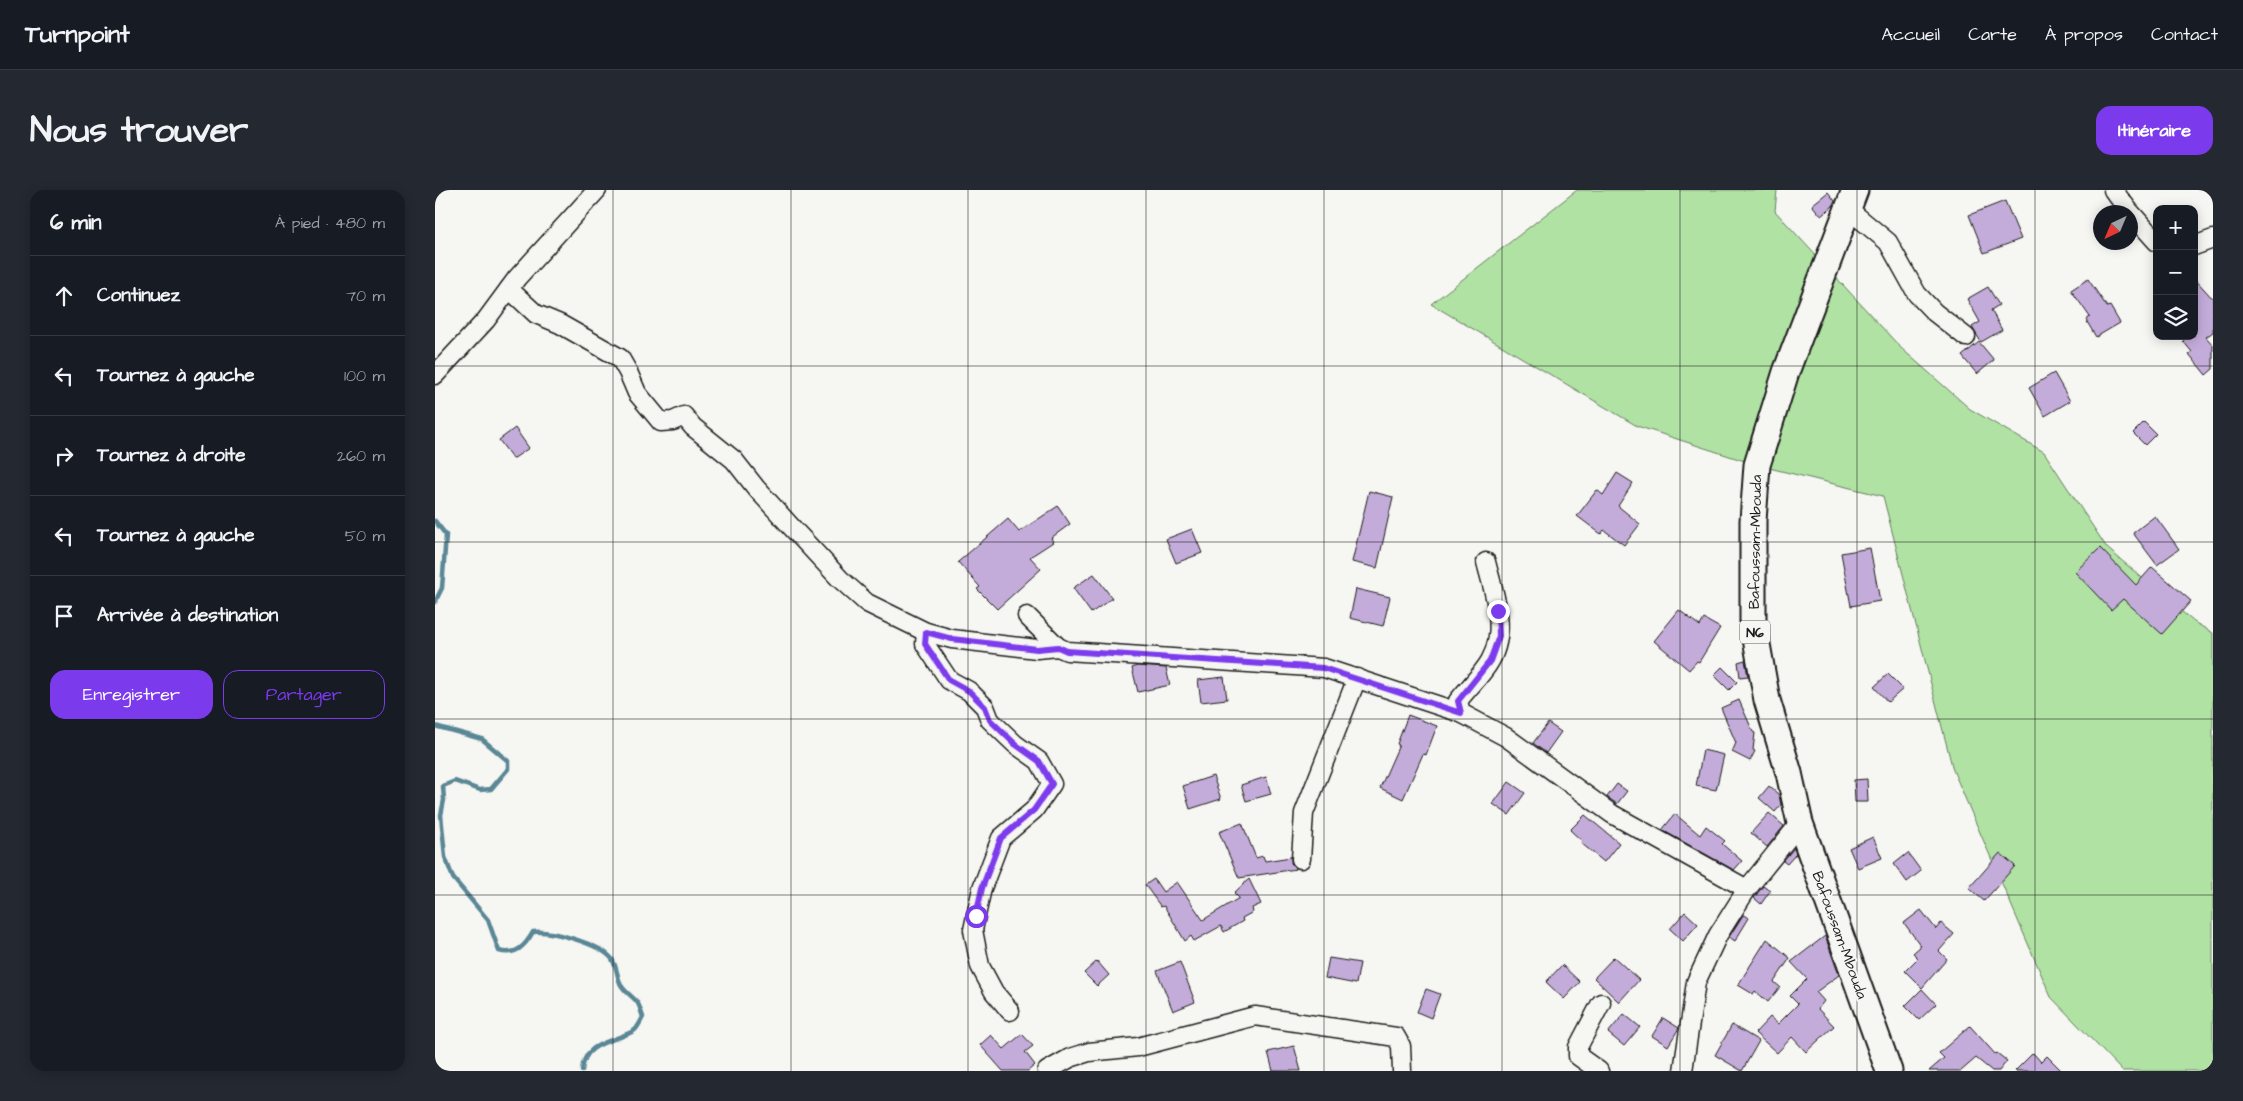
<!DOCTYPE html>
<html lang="fr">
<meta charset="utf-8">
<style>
body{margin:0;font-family:"Architects Daughter",sans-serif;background:#242831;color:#f1f3f6}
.controls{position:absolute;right:15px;top:15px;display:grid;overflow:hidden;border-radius:10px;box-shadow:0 2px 12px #0003}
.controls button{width:45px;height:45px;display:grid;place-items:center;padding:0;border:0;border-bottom:1px solid #363941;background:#171b24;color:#f1f3f6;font:25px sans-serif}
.compass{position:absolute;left:1658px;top:15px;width:45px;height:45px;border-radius:50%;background:#171b24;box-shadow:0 2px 12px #0003;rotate:224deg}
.stop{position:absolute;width:15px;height:15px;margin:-11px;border:4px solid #7c3aed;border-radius:50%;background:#fff}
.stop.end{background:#7c3aed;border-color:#fff;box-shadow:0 1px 5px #0008}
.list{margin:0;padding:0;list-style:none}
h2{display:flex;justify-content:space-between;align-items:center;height:65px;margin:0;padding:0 20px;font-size:21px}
h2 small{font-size:16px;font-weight:400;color:#9ea1a6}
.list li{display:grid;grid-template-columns:32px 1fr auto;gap:15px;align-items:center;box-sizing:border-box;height:80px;padding:0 20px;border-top:1px solid #363941}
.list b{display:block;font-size:19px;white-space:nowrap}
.list em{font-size:16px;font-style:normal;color:#9ea1a6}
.actions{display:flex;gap:10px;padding:15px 20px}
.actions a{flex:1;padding:11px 0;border:1px solid #7c3aed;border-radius:15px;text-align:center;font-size:18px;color:#7c3aed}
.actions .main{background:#7c3aed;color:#fff}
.icon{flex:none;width:28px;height:28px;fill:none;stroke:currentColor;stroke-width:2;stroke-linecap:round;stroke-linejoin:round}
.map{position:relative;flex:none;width:1778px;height:881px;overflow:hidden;border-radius:15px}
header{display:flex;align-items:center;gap:30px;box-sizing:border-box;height:70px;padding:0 25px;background:#171b24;border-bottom:1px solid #363941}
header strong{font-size:24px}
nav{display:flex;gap:28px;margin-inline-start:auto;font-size:18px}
.intro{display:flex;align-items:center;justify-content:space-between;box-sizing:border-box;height:120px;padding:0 30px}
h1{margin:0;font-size:35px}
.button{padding:12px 22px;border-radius:15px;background:#7c3aed;color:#fff;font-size:18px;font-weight:700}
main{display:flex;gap:30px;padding:0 30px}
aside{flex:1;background:#171b24;border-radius:15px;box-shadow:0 2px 12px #0003}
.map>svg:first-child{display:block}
</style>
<header>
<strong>Turnpoint</strong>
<nav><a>Accueil</a><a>Carte</a><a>À propos</a><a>Contact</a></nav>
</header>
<div class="intro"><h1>Nous trouver</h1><a class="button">Itinéraire</a></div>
<main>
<aside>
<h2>6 min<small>À pied · 480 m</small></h2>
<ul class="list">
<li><svg class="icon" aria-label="ahead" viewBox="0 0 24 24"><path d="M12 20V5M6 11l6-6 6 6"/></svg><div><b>Continuez</b></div><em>70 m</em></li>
<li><svg class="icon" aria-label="left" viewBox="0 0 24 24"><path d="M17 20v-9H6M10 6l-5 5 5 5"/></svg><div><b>Tournez à gauche</b></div><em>100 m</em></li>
<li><svg class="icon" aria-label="right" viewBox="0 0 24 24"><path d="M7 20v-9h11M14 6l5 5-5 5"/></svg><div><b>Tournez à droite</b></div><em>260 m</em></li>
<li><svg class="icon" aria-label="left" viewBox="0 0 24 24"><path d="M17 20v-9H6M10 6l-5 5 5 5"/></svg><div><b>Tournez à gauche</b></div><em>50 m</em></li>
<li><svg class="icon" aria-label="arrive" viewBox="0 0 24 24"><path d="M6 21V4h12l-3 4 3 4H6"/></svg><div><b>Arrivée à destination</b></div></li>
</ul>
<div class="actions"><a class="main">Enregistrer</a><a>Partager</a></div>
</aside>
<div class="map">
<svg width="1778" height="881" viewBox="0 0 1778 881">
<rect width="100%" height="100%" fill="#f6f6f2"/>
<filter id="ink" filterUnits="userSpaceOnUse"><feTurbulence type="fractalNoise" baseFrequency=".02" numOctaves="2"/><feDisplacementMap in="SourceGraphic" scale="10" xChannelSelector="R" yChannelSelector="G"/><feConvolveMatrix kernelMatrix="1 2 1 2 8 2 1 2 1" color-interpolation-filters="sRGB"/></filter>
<g filter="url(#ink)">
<polygon fill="#b0e2a3" stroke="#667f60" points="1142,0 1342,0 1340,21 1466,158 1535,219 1609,262 1672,358 1759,432 1778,443 1778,881 1687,881 1616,807 1518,580 1448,306 1322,275 1202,236 996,114"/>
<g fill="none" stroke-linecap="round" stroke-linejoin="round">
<g stroke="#5a8795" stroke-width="4.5">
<polyline points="0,331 11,345 7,398 0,412"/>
<path d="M0,536L47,549L73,571V579L56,599L45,600L20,591L8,596L9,610L6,625L10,667L18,688L53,730L64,761C81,766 90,756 98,742C115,740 166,754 177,769C182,777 182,787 186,795C190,802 197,806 202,812C205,816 206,822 208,827C206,831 203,837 200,840C180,853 149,850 147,881"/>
</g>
</g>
<g fill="#c4acda" stroke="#1c1c1c">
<polygon points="1393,2 1400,11 1398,16 1386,26 1377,15"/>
<polygon points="1570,11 1586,49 1549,63 1534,25"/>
<polygon points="1759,88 1778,109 1778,142 1771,147 1778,155 1778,179 1771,185 1754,164 1757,162 1748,151 1753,146 1759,146"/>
<polygon points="1653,89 1672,117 1675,116 1685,133 1661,147 1651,130 1655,127 1636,100"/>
<polygon points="1553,97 1564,115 1556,120 1567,140 1546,152 1537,137 1545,132 1532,109"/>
<polygon points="1544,152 1559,170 1542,184 1527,166"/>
<polygon points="1619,183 1635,211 1610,226 1594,198"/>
<polygon points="1709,232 1721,244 1710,255 1698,243"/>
<polygon points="80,238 94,258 78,269 64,250"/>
<polygon points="1182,283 1198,293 1183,316 1205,334 1189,355 1169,340 1166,344 1142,326 1162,300 1168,305"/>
<polygon points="934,301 958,307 942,378 917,372"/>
<polygon points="623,316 635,334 616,348 618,352 595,367 606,379 562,419 542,399 545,397 523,372 573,329 584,342"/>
<polygon points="1720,326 1744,359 1722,375 1698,343"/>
<polygon points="757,339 767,363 741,373 731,349"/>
<polygon points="1435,358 1445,411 1416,416 1406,363"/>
<polygon points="1665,358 1701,395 1717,377 1756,411 1727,444 1688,409 1676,420 1640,382"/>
<polygon points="659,384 677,408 656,423 638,398"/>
<polygon points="921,399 955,407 948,436 915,428"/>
<polygon points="1244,420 1265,436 1269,429 1285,438 1264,472 1262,471 1254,480 1219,451"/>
<polygon points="1310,470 1313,486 1305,487 1303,472"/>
<polygon points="702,476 731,478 735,495 703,502 697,478"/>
<polygon points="1287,477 1302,492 1294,500 1279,485"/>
<polygon points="1453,484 1468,499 1453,512 1439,497"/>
<polygon points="789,487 792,509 766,512 763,490"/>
<polygon points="1304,510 1318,542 1320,543 1318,560 1320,561 1315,571 1297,562 1301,553 1286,518"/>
<polygon points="973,525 1002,536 991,565 988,564 968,609 945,598 964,555 962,554"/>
<polygon points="1113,533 1126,542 1111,563 1098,553"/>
<polygon points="1268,560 1289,565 1281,600 1261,596"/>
<polygon points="778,586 786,609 755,619 748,596"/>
<polygon points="831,587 836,604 811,611 806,595"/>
<polygon points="1432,589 1433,612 1420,612 1419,590"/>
<polygon points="1074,592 1090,603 1074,625 1058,614"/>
<polygon points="1182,594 1192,601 1182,614 1172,607"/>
<polygon points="1334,596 1344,605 1346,615 1340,622 1324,608"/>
<polygon points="1334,623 1349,636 1332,657 1316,643"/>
<polygon points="1240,624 1265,645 1271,636 1290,651 1287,654 1307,671 1299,680 1227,640"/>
<polygon points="1150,625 1184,653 1169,672 1146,653 1147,651 1135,640"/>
<polygon points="807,633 821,668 828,666 830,671 856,667 856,673 861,679 804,688 784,642"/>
<polygon points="1438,647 1447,668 1423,678 1414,658"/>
<polygon points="1359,658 1361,664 1352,674 1348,671"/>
<polygon points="1473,663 1486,681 1472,692 1459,674"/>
<polygon points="1565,663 1580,676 1549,711 1534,698"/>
<polygon points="719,689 728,702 742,692 768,730 804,708 799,703 814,689 826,714 817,718 818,722 807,728 808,731 789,742 786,736 759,751 756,746 750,751 729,716 726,717 710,695"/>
<polygon points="1328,696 1335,701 1326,714 1319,708"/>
<polygon points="1486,720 1501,739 1506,733 1519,744 1504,761 1512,769 1487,798 1470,781 1483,768 1478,763 1486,756 1469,733"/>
<polygon points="1250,722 1263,734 1248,751 1235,739"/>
<polygon points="1308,725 1314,728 1300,751 1294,747"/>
<polygon points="1390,746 1404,785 1381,802 1389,811 1383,819 1399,836 1371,862 1357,847 1342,863 1320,843 1335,827 1343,834 1363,814 1355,806 1372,789 1356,772"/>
<polygon points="1332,749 1355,768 1339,792 1345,797 1333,812 1320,801 1318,804 1303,795"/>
<polygon points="1179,767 1204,790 1184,812 1159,788"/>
<polygon points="894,768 925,773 921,794 890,788"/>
<polygon points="662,771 674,785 662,796 649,783"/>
<polygon points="745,772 760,812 738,821 722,781"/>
<polygon points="1127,775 1145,792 1129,809 1111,792"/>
<polygon points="991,799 1005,804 996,828 982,822"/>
<polygon points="1487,799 1501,814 1484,830 1470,816"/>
<polygon points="1189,824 1205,837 1189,856 1173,843"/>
<polygon points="1228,828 1244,838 1233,856 1217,846"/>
<polygon points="1297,835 1324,851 1307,881 1280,865"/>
<polygon points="1535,836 1560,864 1562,863 1572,871 1564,881 1557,881 1541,868 1526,881 1494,881 1509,868 1504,863"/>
<polygon points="587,844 598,856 590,862 600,875 593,881 568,881 545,855 556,845 569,859"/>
<polygon points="859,856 866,881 838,881 833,862"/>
<polygon points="1598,863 1606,872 1612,866 1627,881 1580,881"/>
</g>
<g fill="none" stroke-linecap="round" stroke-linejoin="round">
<defs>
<g id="minor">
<polyline points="1678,0 1695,22"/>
<polyline points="1412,18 1453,52 1482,104 1499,122 1531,147"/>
<polyline points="1696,23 1722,52"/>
<polyline points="1759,56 1778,49"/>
<polyline points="74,99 101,124 125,134 185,168 193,182 202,203 226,232 238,231 249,226 258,237 299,270 321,298 361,342 405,389 432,413 491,442 517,449 602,459 623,457"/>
<polyline points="0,185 51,130 82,88 162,0"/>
<polyline points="592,426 623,457 632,461 889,478 1026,523 1071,547 1177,624 1312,699"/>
<polyline points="491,442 490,454 514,490 534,501 550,517 555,530 580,554 604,571 617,594 599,620 566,648 547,698 538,740 545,776 559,802 575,821"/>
<path d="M1026,523L1023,511C1033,498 1047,485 1055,471C1073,439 1059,404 1051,372"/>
<polyline points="866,669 869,623 922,488"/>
<polyline points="612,881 635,868 654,862 703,857 820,826 961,847 966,856 967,881"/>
<polyline points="1164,881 1143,866 1143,857 1166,813"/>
<polyline points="1248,881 1261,792 1283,745 1312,699 1365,633"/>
</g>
<polyline id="highway" points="1420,0 1351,182 1322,275 1318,331 1318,432 1332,510 1354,583 1365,633 1454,881"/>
</defs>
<use href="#minor" stroke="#1c1c1c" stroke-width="21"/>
<use href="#highway" stroke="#1c1c1c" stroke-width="29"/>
<use href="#minor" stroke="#f6f6f2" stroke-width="18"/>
<use href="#highway" stroke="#f6f6f2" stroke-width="25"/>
</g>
</g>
<g fill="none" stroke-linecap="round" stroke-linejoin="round" filter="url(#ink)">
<polyline stroke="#7c3aed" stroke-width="6" points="541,726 547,698 566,648 599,620 617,594 604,571 580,554 555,530 550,517 534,501 514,490 490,454 491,442 517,449 602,459 623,457 632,461 888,478 1026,523 1023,511 1055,471 1064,446 1063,421"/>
</g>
<path fill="none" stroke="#1c1c1c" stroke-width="1" stroke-opacity="0.55" d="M178,0V881M356,0V881M533,0V881M711,0V881M889,0V881M1067,0V881M1245,0V881M1422,0V881M1600,0V881M0,176H1778M0,352H1778M0,529H1778M0,705H1778"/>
<g text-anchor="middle" stroke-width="4" stroke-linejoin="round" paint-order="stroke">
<rect fill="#f6f6f2" stroke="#5d5d5c" stroke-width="1" x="1305" y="430.5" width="30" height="23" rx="4"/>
<g font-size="14" font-weight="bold" fill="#1c1c1c">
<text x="1320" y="447">N6</text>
</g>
<g font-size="15" fill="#1c1c1c" stroke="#f6f6f2">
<text transform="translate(1320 352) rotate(-89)" y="5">Bafoussam-Mbouda</text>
<text transform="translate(1405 745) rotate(70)" y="5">Bafoussam-Mbouda</text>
</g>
</g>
</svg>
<div class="controls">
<button>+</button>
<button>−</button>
<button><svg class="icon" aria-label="layers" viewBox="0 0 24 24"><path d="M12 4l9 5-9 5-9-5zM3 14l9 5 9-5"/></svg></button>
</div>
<svg class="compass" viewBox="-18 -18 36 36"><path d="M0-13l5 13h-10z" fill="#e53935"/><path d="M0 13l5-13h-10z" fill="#9ea1a6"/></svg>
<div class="stop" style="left:541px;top:726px"></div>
<div class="stop end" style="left:1063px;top:421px"></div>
</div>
</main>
